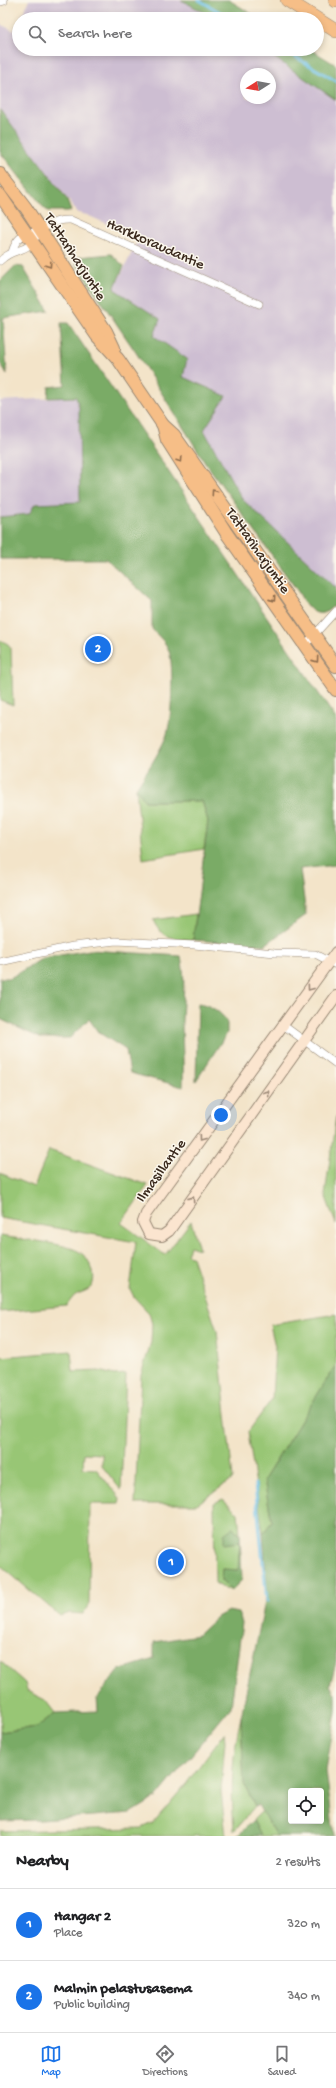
<!DOCTYPE html>
<style>
body{margin:0;font-family:"Gochi Hand",sans-serif;background:#f6f6f6;color:#202124}
.controls{position:absolute;right:12px;bottom:12px;display:grid;overflow:hidden;border-radius:4px;box-shadow:0 2px 6px #0003}
.controls button{width:36px;height:36px;display:grid;place-items:center;padding:0;border:0;border-bottom:1px solid #e0e0e0;background:#fff;color:#202124;font:20px sans-serif}
.compass{position:absolute;left:240px;top:68px;width:36px;height:36px;border-radius:50%;background:#fff;box-shadow:0 2px 6px #0003;rotate:259deg}
.you{position:absolute;left:221px;top:1115px;width:14px;height:14px;margin:-10px;border:3px solid #fff;border-radius:50%;background:#1a73e8;box-shadow:0 0 0 6px #1a73e833}
.badge{display:grid;place-items:center;width:26px;height:26px;border-radius:50%;background:#1a73e8;color:#fff;font-size:13px;font-weight:700}
.pin{position:absolute;translate:-50% -50%;border:2px solid #fff;box-shadow:0 1px 4px #0006}
.list{margin:0;padding:0;list-style:none}
h2{display:flex;justify-content:space-between;align-items:center;height:52px;margin:0;padding:0 16px;font-size:17px}
h2 small{font-size:13px;font-weight:400;color:#757577}
.list li{display:grid;grid-template-columns:26px 1fr auto;gap:12px;align-items:center;box-sizing:border-box;height:72px;padding:0 16px;border-top:1px solid #e0e0e0}
.list b{display:block;font-size:15px;white-space:nowrap}
.list p{margin:0;font-size:13px;white-space:nowrap;color:#757577}
.list em{font-size:13px;font-style:normal;color:#757577}
.icon{flex:none;width:22px;height:22px;fill:none;stroke:currentColor;stroke-width:2;stroke-linecap:round;stroke-linejoin:round}
.map{position:relative;flex:none;width:336px;height:1836px;overflow:hidden}
.search{position:absolute;background:#fff;box-shadow:0 2px 6px #0003;left:12px;right:12px;top:12px;height:44px;display:flex;align-items:center;gap:10px;box-sizing:border-box;padding:0 14px;border-radius:22px;color:#757577;font-size:15px}
.sheet{height:196px;background:#fff}
nav{display:flex;justify-content:space-around;align-items:center;box-sizing:border-box;height:56px;border-top:1px solid #e0e0e0;background:#fff;font-size:11px;color:#757577}
nav a{display:grid;justify-items:center;gap:2px}
nav .on{color:#1a73e8}
.map>svg:first-child{display:block}
</style>
<div class="map">
<svg width="336" height="1836" viewBox="0 0 336 1836">
<rect width="100%" height="100%" fill="#fbf7ec"/>
<filter id="ink" filterUnits="userSpaceOnUse"><feTurbulence type="fractalNoise" baseFrequency=".025" numOctaves="2"/><feDisplacementMap in="SourceGraphic" scale="8" xChannelSelector="R" yChannelSelector="G"/><feConvolveMatrix kernelMatrix="1 2 1 2 8 2 1 2 1" color-interpolation-filters="sRGB"/></filter>
<filter id="wash" filterUnits="userSpaceOnUse"><feTurbulence type="fractalNoise" baseFrequency=".012" numOctaves="4" result="noise"/><feDisplacementMap in="SourceGraphic" scale="16" xChannelSelector="R" yChannelSelector="G"/><feGaussianBlur stdDeviation="0.9" result="paint"/><feColorMatrix in="noise" values="0 0 0 0 0 0 0 0 0 0 0 0 0 0 0 0 0 1.4 0 .05"/><feComposite in="paint" operator="in"/></filter>
<g filter="url(#wash)">
<rect width="100%" height="100%" fill="#f3e4c9"/>
<g fill="#cdbed2" fill-rule="evenodd">
<polygon points="29,0 181,0 217,19 20,19"/>
<path d="M19,20V49H262L336,100V590L335,587L242,499L204,430L225,396L183,377L187,359L154,336L160,319L114,289L139,238L87,215L78,213L0,109V24L14,31ZM246,74H270V98H246Z"/>
<polygon points="76,397 79,407 80,503 35,504 29,514 0,517 0,401"/>
</g>
<g fill="#98c674" stroke="#6a7849">
<polygon points="0,640 8,644 11,648 13,705 0,700"/>
<polygon points="136,788 145,801 202,801 208,821 204,849 143,859"/>
<path d="M196,914L193,940C173,938 162,940 153,920Z"/>
<polygon points="336,1116 336,1224 325,1195"/>
<polygon points="49,1150 148,1185 121,1223 165,1255 191,1221 199,1249 190,1246 187,1254 192,1257 217,1331 233,1479 197,1504 135,1504 141,1375 151,1342 152,1324 149,1313 134,1297 130,1289 136,1242 0,1218 0,1173 34,1187"/>
<path d="M0,1236C17,1239 69,1243 81,1253C89,1259 96,1272 93,1283C92,1291 79,1292 74,1296C71,1299 69,1303 66,1306L0,1312Z"/>
<polygon points="336,1314 336,1365 264,1480 272,1522 263,1533 248,1432 272,1399 275,1346 270,1325"/>
<polygon points="71,1351 73,1372 99,1371 114,1375 126,1374 121,1490 102,1466 102,1454 84,1453 83,1468 96,1469 120,1498 119,1504 90,1504 89,1604 83,1614 69,1613 60,1616 0,1565 0,1357"/>
<polygon points="223,1499 238,1513 240,1533 232,1528 240,1542 238,1570 222,1569 221,1581 232,1590 225,1589 215,1583 214,1503"/>
<polygon points="0,1661 25,1683 27,1691 45,1700 55,1713 37,1727 0,1732"/>
<path d="M241,1717L244,1784L255,1806L234,1831C231,1787 231,1760 241,1717Z"/>
<polygon points="224,1733 225,1741 221,1792 226,1836 1,1836 0,1831 142,1828 153,1823 186,1784"/>
<polygon points="262,1811 276,1836 261,1836 253,1820"/>
</g>
<g fill="#7aab66" stroke="#5a6a42" fill-rule="evenodd">
<polygon points="181,0 229,0 260,19 217,19"/>
<polygon points="262,49 310,49 336,65 336,100"/>
<polygon points="0,109 66,198 71,211 48,211 44,208 0,152"/>
<path d="M111,254L124,266L114,289L160,319L154,336L187,359L183,377L226,396L204,430L242,499L335,587L336,586V603C320,623 308,611 299,593L205,462L137,354L76,264L78,257Z"/>
<polygon points="15,266 23,267 49,311 3,318 7,374 0,363 0,281"/>
<path d="M61,323H68L336,719V865L300,869L306,915L265,945L193,940L208,821L202,801H145L136,788C147,771 158,755 166,737C172,722 174,666 169,651C166,642 158,636 152,629V601L106,559H0V517L29,514L35,504L80,502L79,407L76,397L48,398L49,387L65,385Z"/>
<path d="M90,950L181,956C186,981 183,995 182,1020C182,1042 184,1065 183,1087L130,1073L126,1050L98,1032L89,1019L70,1038H40L0,1019V978H10L43,958Z"/>
<path d="M198,1003C211,1005 219,1011 227,1021V1033L196,1081Z"/>
<path d="M336,1365V1662L330,1685L336,1696V1711L326,1770L334,1836H276L258,1805L255,1806L244,1784L241,1717L267,1592L263,1533L272,1522L264,1480ZM291,1791H321V1821H291Z"/>
<polygon points="232,1528 240,1533 242,1580 232,1590 221,1581 222,1569 238,1570 240,1542 224,1544 224,1534"/>
<polygon points="228,1611 238,1613 242,1623 231,1707 157,1797 131,1813 41,1820 0,1821 0,1732 37,1727 55,1713 98,1711 97,1698 119,1670 154,1659 154,1642 198,1635 217,1617"/>
<polygon points="253,1820 261,1836 238,1836 238,1835"/>
</g>
<g fill="none" stroke-linecap="round" stroke-linejoin="round">
<g stroke="#6ec2ea" stroke-width="3">
<polyline points="199,0 232,19"/>
<polyline points="282,49 336,81"/>
<polyline points="255,1484 267,1601"/>
</g>
</g>
</g>
<g filter="url(#ink)">
<g fill="none" stroke-linecap="round" stroke-linejoin="round">
<defs>
<g id="street">
<polyline points="0,2 4,1"/>
<path d="M12,252C18,233 25,236 41,229C52,224 57,219 71,220L259,304"/>
<path d="M0,261C17,244 26,258 40,230"/>
<polyline points="305,645 336,611"/>
<polyline points="0,962 73,946 116,941 194,945 275,953 315,954 336,965"/>
<polyline points="283,1025 336,1064"/>
</g>
<polyline id="secondary" points="336,952 146,1214 143,1222 149,1234 162,1236 169,1231 336,996"/>
<g id="primary">
<polyline points="0,174 26,208 106,331 114,348"/>
<polyline points="0,195 97,336 118,359 163,425 174,435 336,666"/>
<polyline points="163,425 167,440 227,534 336,690"/>
</g>
<g id="highway">
<polyline points="287,0 336,31"/>
<polyline points="335,0 336,1"/>
</g>
</defs>
<use href="#street" stroke="#978774" stroke-width="8"/>
<use href="#secondary" stroke="#978774" stroke-width="12"/>
<use href="#primary" stroke="#978774" stroke-width="14"/>
<use href="#highway" stroke="#978774" stroke-width="14"/>
<use href="#street" stroke="#fff" stroke-width="7"/>
<use href="#secondary" stroke="#fbe5cf" stroke-width="10"/>
<use href="#primary" stroke="#f6be87" stroke-width="12"/>
<use href="#highway" stroke="#f6be87" stroke-width="13"/>
</g>
<defs><path id="oneway-chevron" d="M-2-3.5L2.5 0L-2 3.5" fill="none" stroke-width="1.6" stroke-linecap="round" stroke-linejoin="round"/></defs>
<g stroke="#8f6d4d">
<use href="#oneway-chevron" transform="translate(49 265) rotate(56)"/>
<use href="#oneway-chevron" transform="translate(180 460) rotate(57)"/>
<use href="#oneway-chevron" transform="translate(214 492) rotate(-125)"/>
<use href="#oneway-chevron" transform="translate(273 599) rotate(55)"/>
<use href="#oneway-chevron" transform="translate(316 660) rotate(55)"/>
</g>
<g stroke="#9b8876">
<use href="#oneway-chevron" transform="translate(310 988) rotate(126)"/>
<use href="#oneway-chevron" transform="translate(267 1093) rotate(-55)"/>
<use href="#oneway-chevron" transform="translate(201 1139) rotate(126)"/>
<use href="#oneway-chevron" transform="translate(192 1199) rotate(-54)"/>
</g>
</g>
<g text-anchor="middle" stroke-width="3" stroke-linejoin="round" paint-order="stroke">
<g font-size="15" fill="#3b2a1e" stroke="#fbf7ec">
<text transform="translate(156 243) rotate(24)" y="5">Harkkoraudantie</text>
<text transform="translate(76 256) rotate(57)" y="5">Tattariharjuntie</text>
<text transform="translate(259 550) rotate(55)" y="5">Tattariharjuntie</text>
<text transform="translate(160 1170) rotate(-54)" y="5">Ilmasillantie</text>
</g>
</g>
</svg>
<div class="controls">
<button><svg class="icon" aria-label="locate" viewBox="0 0 24 24"><circle cx="12" cy="12" r="6"/><path d="M12 2v4M12 18v4M2 12h4M18 12h4"/></svg></button>
</div>
<svg class="compass" viewBox="-18 -18 36 36"><path d="M0-13l5 13h-10z" fill="#e53935"/><path d="M0 13l5-13h-10z" fill="#757577"/></svg>
<div class="you"></div>
<div class="pin badge" style="left:171px;top:1562px">1</div>
<div class="pin badge" style="left:98px;top:649px">2</div>
<div class="search"><svg class="icon" aria-label="search" viewBox="0 0 24 24"><circle cx="10" cy="10" r="6"/><path d="M15 15l6 6"/></svg>Search here</div>
</div>
<section class="sheet">
<h2>Nearby<small>2 results</small></h2>
<ul class="list">
<li><span class="badge">1</span><div><b>Hangar 2</b><p>Place</p></div><em>320 m</em></li>
<li><span class="badge">2</span><div><b>Malmin pelastusasema</b><p>Public building</p></div><em>340 m</em></li>
</ul>
</section>
<nav>
<a class="on"><svg class="icon" aria-label="map" viewBox="0 0 24 24"><path d="M3 6l6-2 6 2 6-2v14l-6 2-6-2-6 2zM9 4v14M15 6v14"/></svg>Map</a>
<a><svg class="icon" aria-label="directions" viewBox="0 0 24 24"><path d="M12 3l9 9-9 9-9-9zM9 14v-3h6M13 9l2 2-2 2"/></svg>Directions</a>
<a><svg class="icon" aria-label="saved" viewBox="0 0 24 24"><path d="M7 4h10v16l-5-4-5 4z"/></svg>Saved</a>
</nav>
